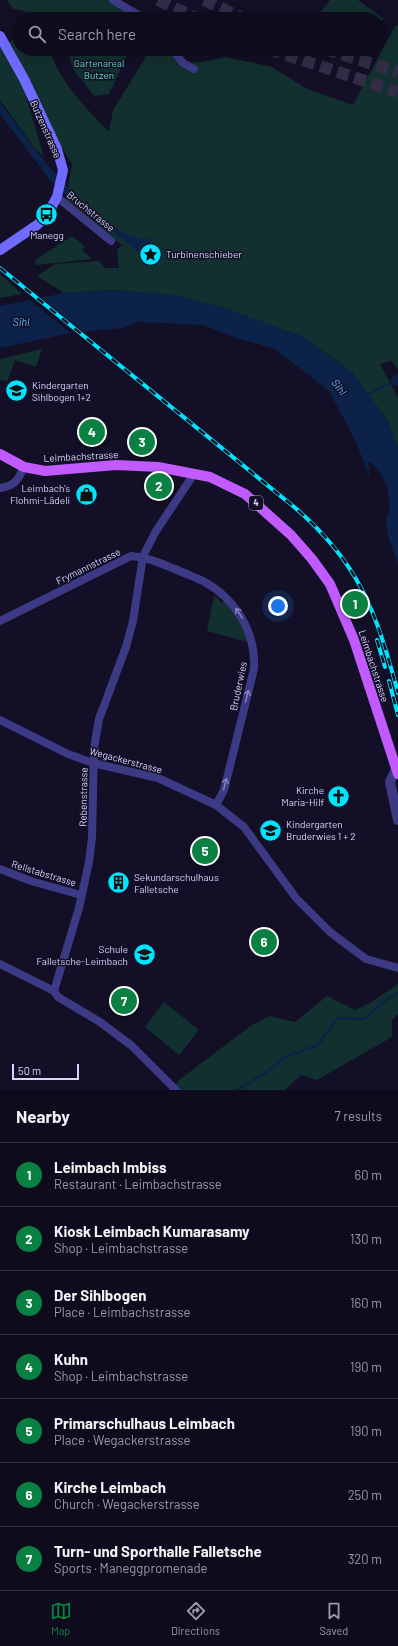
<!DOCTYPE html>
<meta charset="utf-8">
<style>
body{margin:0;font-family:Barlow,sans-serif;background:#171425;color:#f1f3f6}
.scale{position:absolute;left:12px;bottom:10px;width:67px;box-sizing:border-box;padding-left:4px;border:2px solid #d9d4ff;border-top:0;font-size:11px;line-height:14px;white-space:nowrap;color:#d9d4ff;-webkit-text-stroke:3px #130f26;paint-order:stroke}
.you{position:absolute;left:278px;top:606px;width:14px;height:14px;margin:-10px;border:3px solid #fff;border-radius:50%;background:#1a73e8;box-shadow:0 0 0 6px #1a73e833}
.badge{display:grid;place-items:center;width:26px;height:26px;border-radius:50%;background:#0b8043;color:#fff;font-size:13px;font-weight:700}
.pin{position:absolute;translate:-50% -50%;border:2px solid #fff;box-shadow:0 1px 4px #0006}
.list{margin:0;padding:0;list-style:none}
h2{display:flex;justify-content:space-between;align-items:center;height:52px;margin:0;padding:0 16px;font-size:17px}
h2 small{font-size:13px;font-weight:400;color:#9b9ba3}
.list li{display:grid;grid-template-columns:26px 1fr auto;gap:12px;align-items:center;box-sizing:border-box;height:64px;padding:0 16px;border-top:1px solid #2e2b3b}
.list b{display:block;font-size:15px;white-space:nowrap}
.list p{margin:0;font-size:13px;white-space:nowrap;color:#9b9ba3}
.list em{font-size:13px;font-style:normal;color:#9b9ba3}
.icon{flex:none;width:22px;height:22px;fill:none;stroke:currentColor;stroke-width:2;stroke-linecap:round;stroke-linejoin:round}
.map{position:relative;flex:none;width:398px;height:1090px;overflow:hidden}
.search{position:absolute;background:#0e0b1c;box-shadow:0 4px 16px #0002;left:12px;right:12px;top:12px;height:44px;display:flex;align-items:center;gap:10px;box-sizing:border-box;padding:0 14px;border-radius:22px;color:#9b9ba3;font-size:15px}
.sheet{height:500px;background:#0e0b1c}
nav{display:flex;justify-content:space-around;align-items:center;box-sizing:border-box;height:56px;border-top:1px solid #2e2b3b;background:#0e0b1c;font-size:11px;color:#9b9ba3}
nav a{display:grid;justify-items:center;gap:2px}
nav .on{color:#0b8043}
.map>svg:first-child{display:block}
</style>
<div class="map">
<svg width="398" height="1090" viewBox="0 0 398 1090">
<rect width="100%" height="100%" fill="#130f26"/>
<g fill="#12302f">
<polygon points="7,0 107,0 140,19 54,19 54,17 13,9"/>
<polygon points="330,0 358,0 384,19 379,22 379,19 316,18"/>
<path d="M398,25V369L391,361L380,364L398,397V448L388,422L352,372L303,337L224,308L175,295L112,290L64,293L37,276L55,264L99,261L105,268H119L117,250L122,245L74,208L66,199L72,164L59,143L9,43L19,32V49H49C60,82 85,107 109,132L113,110L151,49H169L181,63L201,62L226,57L272,67L307,89L353,105L395,26Z"/>
<polygon points="0,40 23,86 44,157 34,147 0,100"/>
<polygon points="66,49 130,49 109,94 94,96 74,70"/>
<polygon points="72,236 85,246 82,250 92,259 36,265 35,260"/>
<polygon points="0,274 22,294 0,298"/>
<polygon points="42,349 36,367 15,360 7,382 0,380 0,359"/>
<path d="M214,595L222,603L224,601C236,612 243,627 247,642L207,631Z"/>
<polygon points="398,984 398,1014 392,1020 392,1037 317,1080 301,1075 285,1090 172,1090 179,1080 252,1025 270,1016 295,1022 327,996 355,1010 370,1003"/>
<polygon points="164,1002 199,1030 179,1055 145,1027"/>
</g>
<g fill="#0c2248">
<path d="M0,102C33,146 59,185 103,219C118,230 130,239 150,239L151,243L141,244V247L147,253L145,257L83,209L51,181L0,114Z"/>
<path d="M112,290L175,295L224,308L303,337L352,372L388,422L398,448V565C394,552 387,537 386,523C386,519 388,515 389,511C391,494 384,470 368,461L370,478L355,440L329,391L273,348L239,339L203,325L137,322L123,328L71,333L0,348V306L64,293Z"/>
</g>
<polygon fill="#130f26" points="39,296 86,334 73,335 27,298"/>
<g fill="none" stroke-linecap="round" stroke-linejoin="round">
<g stroke="#0c2248" stroke-width="2.5">
<polyline points="366,395 389,384"/>
<polyline points="237,1090 267,1072 283,1058 318,1045 338,1018 365,1019 387,999 398,993"/>
</g>
<polyline stroke="#0c2248" stroke-width="9" points="395,381 398,379"/>
<g stroke="#312d47" stroke-width="12" stroke-dasharray="12 6" stroke-linecap="butt">
<polyline points="158,0 198,19"/>
<polyline points="204,0 244,19"/>
<polyline points="269,49 398,92"/>
<polyline points="325,49 398,72"/>
</g>
<g stroke="#3d3a85" stroke-width="8">
<polyline points="113,0 145,19"/>
<polyline points="172,49 183,63 194,69"/>
<polyline points="57,197 111,241"/>
<path d="M0,488C15,486 18,480 24,467"/>
<path d="M0,621L131,556C147,557 160,563 175,569C184,573 194,577 203,581C236,599 256,632 254,669L224,790L216,805"/>
<polyline points="0,720 68,754 93,763 158,778 216,805 244,827 296,898 330,932 366,959 398,968"/>
<polyline points="0,869 31,881 81,895"/>
<polyline points="0,964 54,991 58,997 100,1022 132,1046 176,1090"/>
<polyline points="54,991 79,908 89,862 92,838 94,748 99,719 126,647 133,621 143,556 156,531 194,474"/>
</g>
<polyline stroke="#3d3a85" stroke-width="10" points="396,769 390,782 398,820"/>
<polyline stroke="#6f6bff" stroke-width="10" points="0,36 24,79 57,149 63,170 57,197 47,215 37,225 0,250"/>
<polyline stroke="#c25bff" stroke-width="10" points="0,454 24,467 45,471 116,465 158,467 210,477 245,494 291,535 312,559 330,584 354,640 398,774"/>
<defs>
<g id="rail">
<path d="M0,268L293,506C359,562 376,611 398,693"/>
<polyline points="377,640 385,667"/>
<polyline points="389,681 398,715"/>
</g>
</defs>
<use href="#rail" stroke="#00e5ff" stroke-width="4"/>
<use href="#rail" stroke="#130f26" stroke-width="2.5" stroke-dasharray="8" stroke-linecap="butt"/>
</g>
<defs><path id="oneway-shaft" d="M-6 0H5M1.5-3L5.5 0L1.5 3" fill="none" stroke-width="1.6" stroke-linecap="round" stroke-linejoin="round"/></defs>
<g stroke="#837fbc">
<use href="#oneway-shaft" transform="translate(239 613) rotate(-124)"/>
<use href="#oneway-shaft" transform="translate(247 696) rotate(-76)"/>
<use href="#oneway-shaft" transform="translate(225 784) rotate(-76)"/>
</g>
<defs>
<symbol id="bus-disc" viewBox="-11 -11 22 22"><circle r="9.5" fill="#00e5ff" stroke="#130f26"/><path d="M-5-6H5V4H4V6H2V4H-2V6H-4V4H-5ZM-3.5-4V0h7V-4ZM-3.5 1.2v1.5H-2V1.2ZM2 1.2v1.5H3.5V1.2Z" fill="#111"/></symbol>
<symbol id="sight-disc" viewBox="-11 -11 22 22"><circle r="9.5" fill="#00e5ff" stroke="#130f26"/><path d="M0-6L1.8-2.2L6-1.7L2.9 1.2L3.7 5.4L0 3.3L-3.7 5.4L-2.9 1.2L-6-1.7L-1.8-2.2Z" fill="#111"/></symbol>
<symbol id="school-disc" viewBox="-11 -11 22 22"><circle r="9.5" fill="#00e5ff" stroke="#130f26"/><path d="M0-5L7-2L0 1L-7-2ZM-4 1L0 2.5L4 1V4Q0 6-4 4Z" fill="#111"/></symbol>
<symbol id="shop-disc" viewBox="-11 -11 22 22"><circle r="9.5" fill="#00e5ff" stroke="#130f26"/><path d="M-5-2.5h2.3a2.7 3.5 0 0 1 5.4 0H5L5.5 6h-11ZM-1.5-2.5h3a1.5 2.3 0 0 0-3 0Z" fill="#111"/></symbol>
<symbol id="church-disc" viewBox="-11 -11 22 22"><circle r="9.5" fill="#00e5ff" stroke="#130f26"/><path d="M-1.2-6h2.4v3.5h3.3v2.4h-3.3V6h-2.4V-.1h-3.3v-2.4h3.3Z" fill="#111"/></symbol>
<symbol id="building-disc" viewBox="-11 -11 22 22"><circle r="9.5" fill="#00e5ff" stroke="#130f26"/><path d="M-4-6H4V6H1V3H-1V6H-4ZM-2.5-4.3h1.7v1.8h-1.7ZM.8-4.3h1.7v1.8H.8ZM-2.5-1h1.7V.8h-1.7ZM.8-1h1.7V.8H.8Z" fill="#111"/></symbol>
</defs>
<g fill-rule="evenodd">
<use href="#bus-disc" x="34" y="202" width="25" height="25"/>
<use href="#sight-disc" x="138" y="242" width="25" height="25"/>
<use href="#school-disc" x="4" y="378" width="25" height="25"/>
<use href="#shop-disc" x="74" y="482" width="25" height="25"/>
<use href="#church-disc" x="326" y="784" width="25" height="25"/>
<use href="#school-disc" x="258" y="818" width="25" height="25"/>
<use href="#building-disc" x="106" y="870" width="25" height="25"/>
<use href="#school-disc" x="132" y="942" width="25" height="25"/>
</g>
<g text-anchor="middle" stroke-width="3" stroke-linejoin="round" paint-order="stroke">
<rect fill="#130f26" stroke="#9e99be" stroke-width="1" x="249" y="496" width="14" height="14" rx="3"/>
<g font-size="9" font-weight="bold" fill="#d9d4ff">
<text x="256" y="506">4</text>
</g>
<g font-size="10" fill="#5fe0c0" stroke="#130f26">
<text x="99" y="67">Gartenareal<tspan x="99" dy="12">Butzen</tspan></text>
</g>
<g font-size="10" fill="#d9d4ff" stroke="#130f26">
<text transform="translate(46 129) rotate(66)" y="4">Butzenstrasse</text>
<text transform="translate(91 211) rotate(39)" y="4">Bruchstrasse</text>
<text transform="translate(81 456) rotate(-3)" y="4">Leimbachstrasse</text>
<text transform="translate(88 566) rotate(-26)" y="4">Frymannstrasse</text>
<text transform="translate(374 666) rotate(72)" y="4">Leimbachstrasse</text>
<text transform="translate(238 686) rotate(-78)" y="4">Bruderwies</text>
<text transform="translate(126 760) rotate(15)" y="4">Wegackerstrasse</text>
<text transform="translate(83 797) rotate(-89)" y="4">Rebenstrasse</text>
<text transform="translate(44 873) rotate(17)" y="4">Rellstabstrasse</text>
</g>
<g font-size="10" fill="#d9d4ff" stroke="#130f26" text-anchor="start">
<text x="47" y="239" text-anchor="middle">Manegg</text>
<text x="166" y="258">Turbinenschieber</text>
<text x="32" y="389">Kindergarten<tspan x="32" dy="12">Sihlbogen 1+2</tspan></text>
<text x="70" y="492" text-anchor="end">Leimbach's<tspan x="70" dy="12">Flohmi-Lädeli</tspan></text>
<text x="324" y="794" text-anchor="end">Kirche<tspan x="324" dy="12">Maria-Hilf</tspan></text>
<text x="286" y="828">Kindergarten<tspan x="286" dy="12">Bruderwies 1 + 2</tspan></text>
<text x="134" y="881">Sekundarschulhaus<tspan x="134" dy="12">Falletsche</tspan></text>
<text x="128" y="953" text-anchor="end">Schule<tspan x="128" dy="12">Falletsche-Leimbach</tspan></text>
</g>
<g font-size="11" font-style="italic" fill="#62b6ff" stroke="#130f26">
<text x="21" y="326">Sihl</text>
<text transform="translate(339 387) rotate(53)" y="4">Sihl</text>
</g>
</g>
</svg>
<div class="scale">50 m</div>
<div class="you"></div>
<div class="pin badge" style="left:355px;top:604px">1</div>
<div class="pin badge" style="left:159px;top:486px">2</div>
<div class="pin badge" style="left:142px;top:442px">3</div>
<div class="pin badge" style="left:92px;top:432px">4</div>
<div class="pin badge" style="left:205px;top:851px">5</div>
<div class="pin badge" style="left:264px;top:942px">6</div>
<div class="pin badge" style="left:124px;top:1001px">7</div>
<div class="search"><svg class="icon" aria-label="search" viewBox="0 0 24 24"><circle cx="10" cy="10" r="6"/><path d="M15 15l6 6"/></svg>Search here</div>
</div>
<section class="sheet">
<h2>Nearby<small>7 results</small></h2>
<ul class="list">
<li><span class="badge">1</span><div><b>Leimbach Imbiss</b><p>Restaurant · Leimbachstrasse</p></div><em>60 m</em></li>
<li><span class="badge">2</span><div><b>Kiosk Leimbach Kumarasamy</b><p>Shop · Leimbachstrasse</p></div><em>130 m</em></li>
<li><span class="badge">3</span><div><b>Der Sihlbogen</b><p>Place · Leimbachstrasse</p></div><em>160 m</em></li>
<li><span class="badge">4</span><div><b>Kuhn</b><p>Shop · Leimbachstrasse</p></div><em>190 m</em></li>
<li><span class="badge">5</span><div><b>Primarschulhaus Leimbach</b><p>Place · Wegackerstrasse</p></div><em>190 m</em></li>
<li><span class="badge">6</span><div><b>Kirche Leimbach</b><p>Church · Wegackerstrasse</p></div><em>250 m</em></li>
<li><span class="badge">7</span><div><b>Turn- und Sporthalle Falletsche</b><p>Sports · Maneggpromenade</p></div><em>320 m</em></li>
</ul>
</section>
<nav>
<a class="on"><svg class="icon" aria-label="map" viewBox="0 0 24 24"><path d="M3 6l6-2 6 2 6-2v14l-6 2-6-2-6 2zM9 4v14M15 6v14"/></svg>Map</a>
<a><svg class="icon" aria-label="directions" viewBox="0 0 24 24"><path d="M12 3l9 9-9 9-9-9zM9 14v-3h6M13 9l2 2-2 2"/></svg>Directions</a>
<a><svg class="icon" aria-label="saved" viewBox="0 0 24 24"><path d="M7 4h10v16l-5-4-5 4z"/></svg>Saved</a>
</nav>
